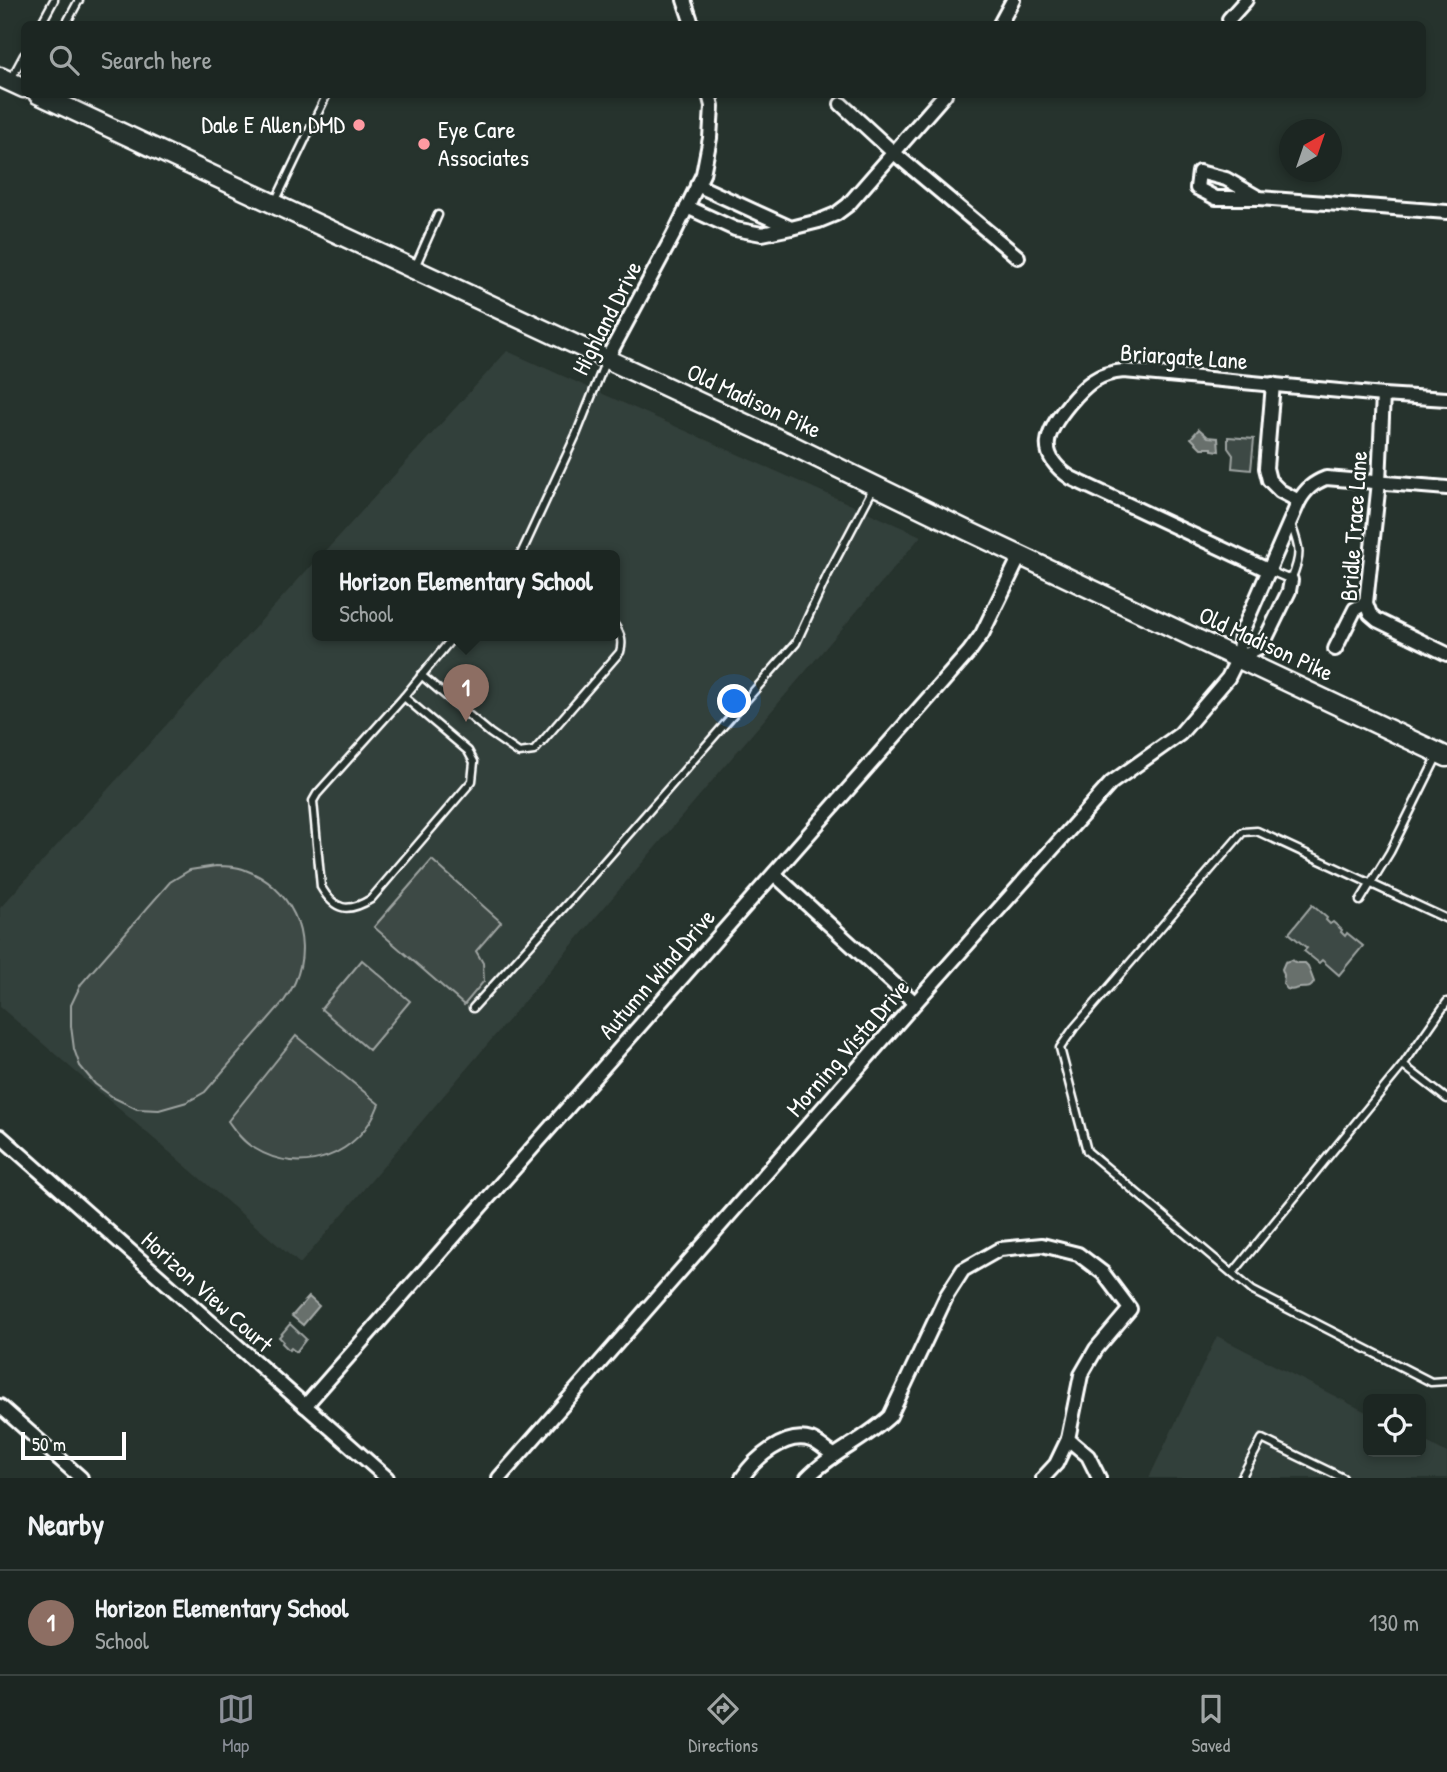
<!DOCTYPE html>
<style>
body{margin:0;font-family:"Patrick Hand",sans-serif;background:#29322f;color:#f1f3f6}
.controls{position:absolute;right:21px;bottom:21px;display:grid;overflow:hidden;border-radius:10px;box-shadow:0 4px 10px #0003}
.controls button{width:63px;height:63px;display:grid;place-items:center;padding:0;border:0;border-bottom:2px solid #3a4340;background:#1c2622;color:#f1f3f6;font:35px sans-serif}
.compass{position:absolute;left:1279px;top:119px;width:63px;height:63px;border-radius:50%;background:#1c2622;box-shadow:0 4px 10px #0003;rotate:40deg}
.scale{position:absolute;left:21px;bottom:18px;width:105px;box-sizing:border-box;padding-left:7px;border:4px solid #fff;border-top:0;font-size:19px;line-height:24px;white-space:nowrap;color:#fff;-webkit-text-stroke:5px #26332d;paint-order:stroke}
.you{position:absolute;left:735px;top:702px;width:24px;height:24px;margin:-18px;border:5px solid #fff;border-radius:50%;background:#1a73e8;box-shadow:0 0 0 10px #1a73e833}
.badge{display:grid;place-items:center;width:46px;height:46px;border-radius:50%;background:#8c9099;color:#fff;font-size:23px;font-weight:700}
.pin{position:absolute;translate:-50% -58px;filter:drop-shadow(0 2px 4px #0008)}
.pin::after{content:'';position:absolute;top:37px;width:24px;height:21px;background:inherit;clip-path:polygon(0 0,100% 0,50% 100%)}
.popup{position:absolute;left:312px;top:550px;width:308px;height:91px;box-sizing:border-box;display:grid;place-content:center;border-radius:10px;background:#1c2622;filter:drop-shadow(0 2px 5px #0005);font-size:23px;white-space:nowrap;color:#a0a5a5}
.popup b{font-size:26px;color:#f1f3f6}
.popup::after{content:'';position:absolute;left:50%;top:100%;margin-left:-14px;border:14px solid transparent;border-top-color:#1c2622}
.list{margin:0;padding:0;list-style:none}
h2{display:flex;justify-content:space-between;align-items:center;height:91px;margin:0;padding:0 28px;font-size:30px}
h2 small{font-size:23px;font-weight:400;color:#a0a5a5}
.list li{display:grid;grid-template-columns:46px 1fr auto;gap:21px;align-items:center;box-sizing:border-box;height:105px;padding:0 28px;border-top:2px solid #3a4340}
.list b{display:block;font-size:26px;white-space:nowrap}
.list p{margin:0;font-size:23px;white-space:nowrap;color:#a0a5a5}
.list em{font-size:23px;font-style:normal;color:#a0a5a5}
.icon{flex:none;width:38px;height:38px;fill:none;stroke:currentColor;stroke-width:2;stroke-linecap:round;stroke-linejoin:round}
.map{position:relative;flex:none;width:1447px;height:1478px;overflow:hidden}
.search{position:absolute;background:#1c2622;box-shadow:0 4px 10px #0003;left:21px;right:21px;top:21px;height:77px;display:flex;align-items:center;gap:18px;box-sizing:border-box;padding:0 24px;border-radius:10px;color:#a0a5a5;font-size:26px}
.sheet{height:196px;background:#1c2622}
nav{display:flex;justify-content:space-around;align-items:center;box-sizing:border-box;height:98px;border-top:2px solid #3a4340;background:#1c2622;font-size:19px;color:#a0a5a5}
nav a{display:grid;justify-items:center;gap:4px}
nav .on{color:#8c9099}
.map>svg:first-child{display:block}
</style>
<div class="map">
<svg width="1447" height="1478" viewBox="0 0 1447 1478">
<rect width="100%" height="100%" fill="#26332d"/>
<filter id="ink" filterUnits="userSpaceOnUse"><feTurbulence type="fractalNoise" baseFrequency=".0143" numOctaves="2"/><feDisplacementMap in="SourceGraphic" scale="14" xChannelSelector="R" yChannelSelector="G"/><feConvolveMatrix kernelMatrix="1 2 1 2 8 2 1 2 1" color-interpolation-filters="sRGB"/></filter>
<g filter="url(#ink)">
<g fill="#333f3a">
<polygon points="507,351 921,536 300,1264 0,1007 0,908 317,559 317,636 615,636 615,556 321,556"/>
<polygon points="1217,1336 1368,1413 1368,1452 1421,1452 1421,1439 1447,1453 1447,1478 1149,1478"/>
</g>
<g fill="#3e4944" stroke="#9ea4a2" stroke-width="2">
<polygon points="1228,437 1254,439 1251,470 1232,468 1233,455 1228,448"/>
<polygon points="432,860 501,922 476,951 483,963 484,981 464,1005 374,927"/>
<path d="M216,866C225,866 235,866 243,869C290,885 315,936 295,982C292,989 288,995 284,1001L205,1092L187,1102L159,1110L137,1109L114,1098L95,1084L80,1066L74,1049L71,1026V1005L81,984L170,882L190,870Z"/>
<polygon points="1312,905 1327,918 1326,920 1330,924 1333,922 1342,930 1341,932 1345,936 1347,933 1363,946 1339,975 1322,960 1319,963 1304,951 1307,948 1289,933"/>
<polygon points="362,960 410,1001 369,1050 321,1009"/>
<path d="M296,1036L379,1104C360,1155 302,1178 254,1148C243,1142 235,1131 228,1121Z"/>
<polygon points="290,1324 306,1339 296,1352 291,1348 289,1350 282,1343 283,1341 279,1337"/>
</g>
<g fill="#67706c" stroke="#a4a9a7" stroke-width="2">
<polygon points="1199,429 1208,437 1218,438 1219,451 1212,450 1212,448 1201,448 1191,438"/>
<path d="M1291,960L1297,963H1305L1308,966L1314,982C1310,990 1307,987 1299,988C1294,989 1293,991 1287,989L1283,984L1284,975L1282,969L1285,962Z"/>
<polygon points="309,1297 319,1306 303,1325 292,1316"/>
</g>
<g fill="none" stroke-linecap="round" stroke-linejoin="round">
<defs>
<g id="service">
<polyline points="41,24 54,0"/>
<polyline points="66,24 79,0"/>
<polyline points="10,81 24,55"/>
<polyline points="275,202 327,94"/>
<polyline points="415,267 438,215"/>
<polyline points="520,556 576,435 606,360"/>
<path d="M1270,571L1291,580C1302,554 1300,549 1291,524"/>
<path d="M421,675L490,733L519,753L534,751L620,652C623,642 621,635 615,626"/>
<path d="M404,697L468,751L474,762L472,781L371,899C348,913 335,911 321,887L313,801L317,794Z"/>
<polyline points="404,697 454,636"/>
<polyline points="1360,901 1390,852 1438,755"/>
<polyline points="1447,919 1257,831 1243,832 1074,1028 1060,1048 1087,1151 1253,1291 1431,1382 1447,1381"/>
<polyline points="473,1008 576,894 796,643 827,576 874,487"/>
<polyline points="1403,1065 1447,1099"/>
<polyline points="1233,1273 1403,1065 1447,1002"/>
<polyline points="1241,1478 1262,1439 1343,1478"/>
</g>
<g id="minor">
<polyline points="684,0 692,24"/>
<polyline points="1229,19 1246,0"/>
<polyline points="1000,24 1013,0"/>
<polyline points="841,104 894,153 1018,257"/>
<polygon points="1199,172 1226,179 1259,198 1216,198 1197,188"/>
<polyline points="697,185 791,228 819,221 836,214 848,205 945,94"/>
<polyline points="1259,198 1447,212"/>
<polyline points="687,207 735,229 762,234 791,228"/>
<polyline points="607,359 674,234 703,174 710,138 712,106 709,94"/>
<polyline points="1273,384 1266,468 1269,480 1280,491 1299,501"/>
<polyline points="1383,395 1379,482 1366,603 1370,614 1377,620 1447,654"/>
<path d="M1270,571L1071,478C1035,454 1046,432 1069,404C1086,384 1098,373 1124,371L1383,395L1447,399"/>
<polyline points="1335,649 1355,609 1366,603"/>
<polyline points="1238,658 1262,646 1289,591 1291,580"/>
<polyline points="774,874 915,1003"/>
<polyline points="0,1136 387,1478"/>
<polyline points="0,1406 81,1478"/>
<polyline points="305,1406 969,652 982,634 1020,556"/>
<polyline points="1068,1439 1088,1456 1099,1478"/>
<path d="M499,1478L915,1003L1111,783L1180,734L1228,678L1238,658L1241,634L1299,501C1306,489 1313,483 1326,478L1447,488"/>
<path d="M742,1478C754,1459 786,1431 811,1440C819,1443 827,1451 834,1455"/>
<path d="M807,1478C831,1453 865,1440 890,1416L947,1295L963,1270L1000,1249L1042,1245L1078,1254L1103,1273L1130,1309L1096,1349L1081,1375L1068,1439L1056,1464L1043,1478"/>
</g>
<g id="secondary">
<polyline points="0,77 24,88"/>
<polyline points="38,94 789,444 968,531 1447,757"/>
</g>
</defs>
<use href="#service" stroke="#fff" stroke-width="11"/>
<use href="#minor" stroke="#fff" stroke-width="18"/>
<use href="#secondary" stroke="#fff" stroke-width="23"/>
<use href="#service" stroke="#26332d" stroke-width="6"/>
<use href="#minor" stroke="#26332d" stroke-width="12"/>
<use href="#secondary" stroke="#26332d" stroke-width="18"/>
</g>
</g>
<g fill="#ff9aa2" stroke="#26332d" stroke-width="2.5">
<circle cx="359" cy="125" r="7"/>
<circle cx="424" cy="144" r="7"/>
</g>
<g text-anchor="middle" stroke-width="5" stroke-linejoin="round" paint-order="stroke">
<g font-size="24" fill="#fff" stroke="#26332d" text-anchor="end">
<text x="345" y="133">Dale E Allen DMD</text>
<text x="438" y="138" text-anchor="start">Eye Care<tspan x="438" dy="28">Associates</tspan></text>
</g>
<g font-size="24" fill="#fff" stroke="#26332d">
<text transform="translate(607 318) rotate(-63)" y="8">Highland Drive</text>
<text transform="translate(1184 357) rotate(4)" y="8">Briargate Lane</text>
<text transform="translate(754 401) rotate(25)" y="8">Old Madison Pike</text>
<text transform="translate(1354 526) rotate(-86)" y="8">Bridle Trace Lane</text>
<text transform="translate(1266 644) rotate(25)" y="8">Old Madison Pike</text>
<text transform="translate(657 974) rotate(-49)" y="8">Autumn Wind Drive</text>
<text transform="translate(848 1048) rotate(-49)" y="8">Morning Vista Drive</text>
<text transform="translate(207 1292) rotate(42)" y="8">Horizon View Court</text>
</g>
</g>
</svg>
<div class="controls">
<button><svg class="icon" aria-label="locate" viewBox="0 0 24 24"><circle cx="12" cy="12" r="6"/><path d="M12 2v4M12 18v4M2 12h4M18 12h4"/></svg></button>
</div>
<svg class="compass" viewBox="-18 -18 36 36"><path d="M0-13l5 13h-10z" fill="#e53935"/><path d="M0 13l5-13h-10z" fill="#a0a5a5"/></svg>
<div class="scale">50 m</div>
<div class="you"></div>
<div class="pin badge" style="left:466px;top:722px;background:#8d6e63">1</div>
<div class="popup"><b>Horizon Elementary School</b>School</div>
<div class="search"><svg class="icon" aria-label="search" viewBox="0 0 24 24"><circle cx="10" cy="10" r="6"/><path d="M15 15l6 6"/></svg>Search here</div>
</div>
<section class="sheet">
<h2>Nearby<small></small></h2>
<ul class="list">
<li><span class="badge" style="background:#8d6e63">1</span><div><b>Horizon Elementary School</b><p>School</p></div><em>130 m</em></li>
</ul>
</section>
<nav>
<a class="on"><svg class="icon" aria-label="map" viewBox="0 0 24 24"><path d="M3 6l6-2 6 2 6-2v14l-6 2-6-2-6 2zM9 4v14M15 6v14"/></svg>Map</a>
<a><svg class="icon" aria-label="directions" viewBox="0 0 24 24"><path d="M12 3l9 9-9 9-9-9zM9 14v-3h6M13 9l2 2-2 2"/></svg>Directions</a>
<a><svg class="icon" aria-label="saved" viewBox="0 0 24 24"><path d="M7 4h10v16l-5-4-5 4z"/></svg>Saved</a>
</nav>
